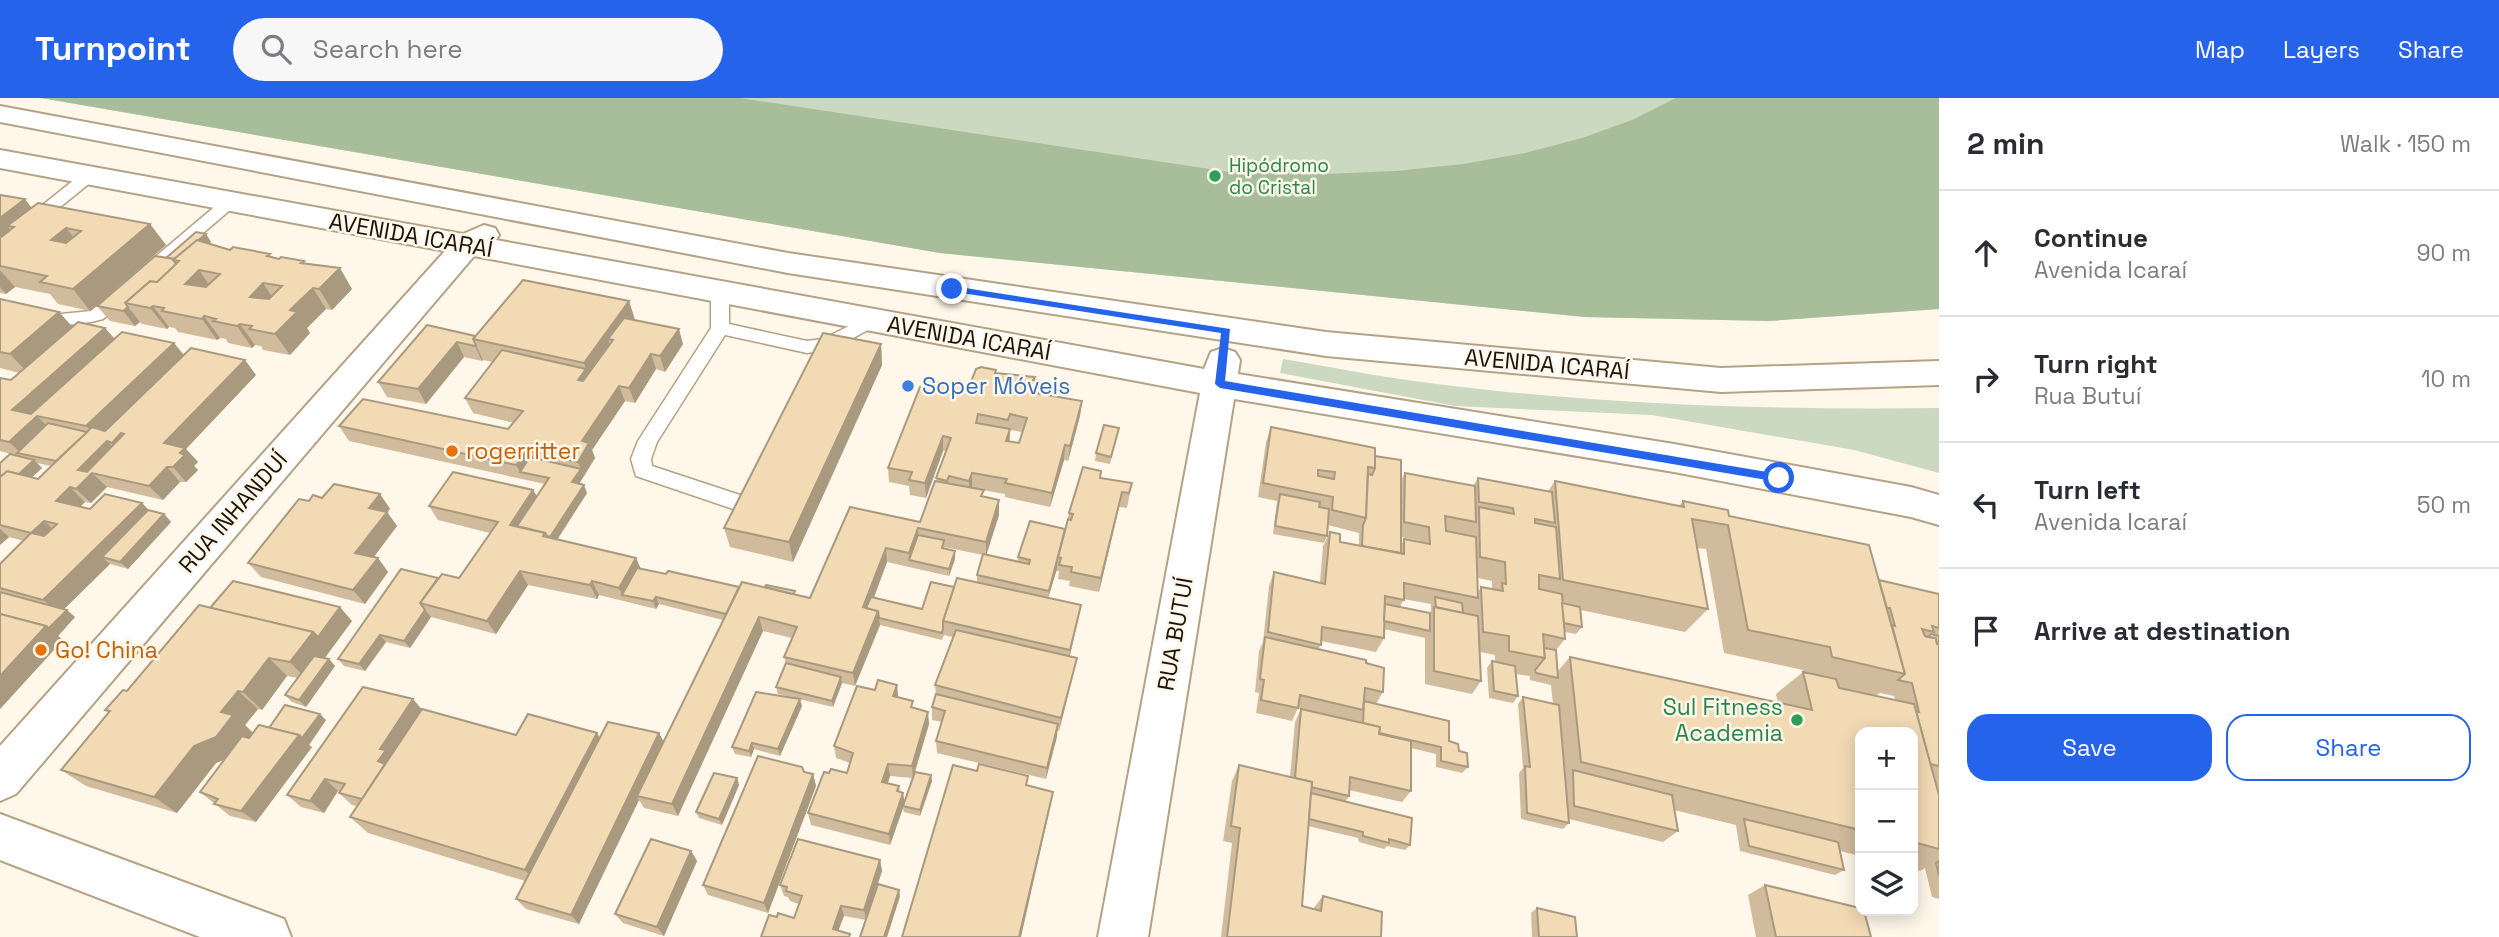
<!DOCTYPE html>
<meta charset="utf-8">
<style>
body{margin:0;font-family:"Space Grotesk",sans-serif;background:#f7f7f7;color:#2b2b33}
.controls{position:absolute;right:21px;bottom:21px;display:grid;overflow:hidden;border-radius:14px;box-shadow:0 4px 18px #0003}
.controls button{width:63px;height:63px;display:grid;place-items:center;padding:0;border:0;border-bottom:2px solid #e1e1e2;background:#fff;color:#2b2b33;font:35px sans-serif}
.stop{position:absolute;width:21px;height:21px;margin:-16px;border:5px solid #2563eb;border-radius:50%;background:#fff}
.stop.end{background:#2563eb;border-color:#fff;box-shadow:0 2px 7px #0008}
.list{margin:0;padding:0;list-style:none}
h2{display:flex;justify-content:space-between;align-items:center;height:91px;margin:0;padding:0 28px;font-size:30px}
h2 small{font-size:23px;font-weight:400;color:#7c7c81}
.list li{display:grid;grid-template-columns:46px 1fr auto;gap:21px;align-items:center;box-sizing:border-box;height:126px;padding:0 28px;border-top:2px solid #e1e1e2}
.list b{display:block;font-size:26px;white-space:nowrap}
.list p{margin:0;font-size:23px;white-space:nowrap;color:#7c7c81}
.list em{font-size:23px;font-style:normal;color:#7c7c81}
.actions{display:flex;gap:14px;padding:21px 28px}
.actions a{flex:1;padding:16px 0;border:2px solid #2563eb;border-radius:21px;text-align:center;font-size:24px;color:#2563eb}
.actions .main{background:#2563eb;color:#fff}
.icon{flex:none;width:38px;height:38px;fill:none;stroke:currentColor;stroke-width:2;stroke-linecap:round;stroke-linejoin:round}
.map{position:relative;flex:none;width:1939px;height:839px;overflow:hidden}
header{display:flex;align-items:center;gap:42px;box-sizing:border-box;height:98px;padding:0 35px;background:#2563eb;color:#fff}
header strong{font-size:33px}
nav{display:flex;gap:38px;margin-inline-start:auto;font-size:24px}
.search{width:490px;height:63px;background:#f7f7f7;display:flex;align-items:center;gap:18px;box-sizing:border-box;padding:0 24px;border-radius:38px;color:#7c7c81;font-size:26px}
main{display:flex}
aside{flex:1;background:#fff}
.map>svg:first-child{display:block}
</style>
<header>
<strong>Turnpoint</strong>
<div class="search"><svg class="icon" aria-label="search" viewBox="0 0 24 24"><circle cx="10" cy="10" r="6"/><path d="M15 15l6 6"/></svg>Search here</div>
<nav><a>Map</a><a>Layers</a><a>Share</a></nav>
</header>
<main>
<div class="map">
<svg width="1939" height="839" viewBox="0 0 1939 839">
<rect width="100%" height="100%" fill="#fff7ea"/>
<g fill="#cbd9c1">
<polygon points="41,0 1939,0 1939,211 1769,223 1585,219 940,155"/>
<path d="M1283,261C1331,269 1380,279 1429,285C1598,307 1769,312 1939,310V375L1854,352L1652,317L1455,308L1280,275Z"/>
</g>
<polygon fill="#a8be9a" points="41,0 740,0 1236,75 1324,76 1396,73 1463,66 1525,55 1582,40 1632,22 1676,0 1939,0 1939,211 1769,223 1585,219 940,155"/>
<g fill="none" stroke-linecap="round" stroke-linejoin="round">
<defs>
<g id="lane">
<polygon points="90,72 96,74 98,77 96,80 6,153 0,154 0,141 84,74"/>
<path d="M231,98L239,103L237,106L103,221C67,232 36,225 0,217V205L61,216L91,213L225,100Z"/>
<polygon points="720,188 729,194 729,226 807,243 823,241 873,216 882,222 879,226 833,251 807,255 725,237 657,344 651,361 652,368 746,399 749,405 746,411 739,413 636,378 631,361 638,343 711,230 711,194"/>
</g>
<g id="secondary">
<polygon points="0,8 788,155 1326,234 1721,270 1939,263 1939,287 1721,294 1326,258 788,175 0,24"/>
<polygon points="0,52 463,136 484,127 495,130 499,137 496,142 1204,271 1211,254 1223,250 1235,254 1240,262 1238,276 1674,346 1911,389 1939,397 1939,427 1911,419 1674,374 1234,301 1148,839 1098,839 1200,295 474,158 16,696 0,703 0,648 445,153 0,70"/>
<polygon points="0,716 284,821 291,839 200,839 0,762"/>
</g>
</defs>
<use href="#lane" stroke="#b5a184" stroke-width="3"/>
<use href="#secondary" stroke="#b5a184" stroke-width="4"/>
<use href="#lane" fill="#fff" fill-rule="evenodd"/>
<use href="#secondary" fill="#fff" fill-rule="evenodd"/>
</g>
<g fill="#d0bb9c" fill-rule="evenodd">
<polygon points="0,97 31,109 150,126 166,147 90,213 58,206 50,196 15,189 6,196 0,195"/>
<polygon points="206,136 211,144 209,146 230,152 270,156 271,159 279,161 304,163 306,166 352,191 332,212 326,211 307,230 310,235 290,257 263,252 261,248 255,247 252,250 228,245 226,241 220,240 217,242 178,234 175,230 169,229 167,231 142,226 140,224 135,228 110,223 97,208 166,160"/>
<path d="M0,201L73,229L105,230L114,240L174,245L184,257L256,277L186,351L198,364L194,368L198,372L186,384H180L163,402L107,389L91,405L85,404L80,409L90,411L142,405L149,412L164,416L171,424L128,471L110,466L64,511L75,519L58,538L63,542L0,611V466L24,443L9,439L0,447V365L21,359L0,353V280L11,282L19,275L0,270ZM37,365L51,368L38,381L32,379L42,370Z"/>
<path d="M629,203L635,222L683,246L665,274L656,271L635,305L625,303L592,352L595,360L579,386L587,395L558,441L636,460L641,471L666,476L739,489L795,496L810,500L920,424L936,383L946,353H943L926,400L910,397L909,388L889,384L888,370L924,290L969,289L996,275L1040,283L1039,295L1082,303L1080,318L1068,363L1064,362L1050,409L1005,399V396L972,390L984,399L999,417L986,457L1018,464V459L1065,431L1069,415L1100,380L1132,385L1127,410L1119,409L1099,494L1069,488L1070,483L1058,481L1059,473H1056L1057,471L1048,500L1081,507L1070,558L1074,573L1059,633L1057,632L1046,681L937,655L936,643L942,624L932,622V609L936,597L935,587L953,539L944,537L942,542L880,527L855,588L842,585L833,609L778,596L776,589L786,565L784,559L792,540L763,533L678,718L644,710L639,702L579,826L526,811L516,801L525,783L368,735L350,719L357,708L352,707L339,695L340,693H338L324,715L301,709L287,697L422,611L516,637L597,635L600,640L659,635L664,644L723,522L659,506L656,511L599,497L597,501L528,487L496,536L431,519L410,550L386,544L365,573L344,568L338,561L438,480H459L490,435L438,422L429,408L533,392L537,398L545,386L349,343L339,328L508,331L514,325L473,315L465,300L493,264L483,262L482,263L464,259L426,306L387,299L378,284L427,227L475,238ZM1010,332L1022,334L1019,345L1010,344ZM944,449L983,457L977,477V484L954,489L922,511L874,500L887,464L949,478L955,461V453L944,451Z"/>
<polygon points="881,246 882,267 793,464 730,449 724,430"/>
<path d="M1271,329L1375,358L1401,382L1405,375L1473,388L1478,380L1548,393L1555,383L1679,408L1683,403L1729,418L1879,482L1939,496V801L1932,799L1925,770L1920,773L1913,771V634H1860V758L1840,753L1844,772L1835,777L1740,753L1736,727L1674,712L1678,733L1663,744L1569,721V725L1563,731L1521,721L1519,675L1523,670L1518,606L1523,599L1553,606L1551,587L1530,582V578L1516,576L1518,598L1513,605L1489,600L1487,570L1492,563H1495V557L1480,554L1481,583L1472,596L1425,586V540L1384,531V540L1376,554L1321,543L1319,551L1366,565L1383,594L1376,606L1449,643L1459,653L1468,669L1462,675L1436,669V656L1411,650V693L1402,704L1349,692V698L1345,704L1410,747L1405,752L1387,748L1384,751L1359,744L1358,740L1308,728L1302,808L1313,811L1323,798L1381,839H1221L1232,745L1223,743L1232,683L1239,667L1290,679L1295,624L1301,611L1298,610L1292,623L1256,615L1259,595L1255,594L1259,553L1263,544L1269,488L1274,474L1320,484L1323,448L1330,434L1340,444L1359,448V435L1328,427L1327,438L1324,445L1273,436L1277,403L1258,399L1266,344ZM1401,439L1421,443V444L1404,441L1401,448ZM1697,450L1706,451L1724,555L1803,572V574L1776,596L1778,605L1570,559L1557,574L1556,552L1565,541V534L1576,536L1582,529L1581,512L1685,534L1708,511ZM1478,480L1492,483V491L1481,489L1478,494ZM1404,501L1431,506V512L1430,515L1400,509ZM1880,595L1894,598L1895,602L1875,598Z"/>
<polygon points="1119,330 1110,366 1095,363 1096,355"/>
<polygon points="380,396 390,411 387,414 397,428 374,459 378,460 388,474 365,506 261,479 248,465 309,403 322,400"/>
<polygon points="210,510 352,523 324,560 329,561 335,568 306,609 292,604 285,597 298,580 287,578 262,612 258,611 245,627 253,635 269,630 326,622 309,647 312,649 256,724 230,718 200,694 225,661 216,665 177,715 86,688 61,672 109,615 105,612 127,593"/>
<path d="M897,587L898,599L913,610L929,626L915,674L931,677L932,683L920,718L904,714L903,710L890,747L811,727L808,715L829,675H847L850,665L836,660L834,648L875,592ZM890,678L912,680L904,704L903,695L900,694L899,688L888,685Z"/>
<polygon points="802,608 780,658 754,651 751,659 735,656 732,649"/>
<polygon points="804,674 813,676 816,688 768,815 708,797 703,787"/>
<polygon points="737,680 739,687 722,727 699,720 696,714"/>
<polygon points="691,753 697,763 664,838 623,825 615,816"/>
<polygon points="880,762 882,773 869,813 900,798 887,839 860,839 866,822 844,818 794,820 799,806 790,803 788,799 784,798 780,787"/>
<polygon points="1765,787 1871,839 1756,839 1748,797"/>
<polygon points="1537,810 1577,839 1532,839 1531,815"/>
</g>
<g fill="#a9997f">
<polygon points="25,101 37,117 14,129 7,128 13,135 0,145 0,120"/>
<polygon points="150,126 166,147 90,213 73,191"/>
<polygon points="66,130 83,151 51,142"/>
<polygon points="206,136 211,144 185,167 179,163 175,162"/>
<polygon points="340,170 352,191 332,212 319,191"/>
<polygon points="0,172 15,189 6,196 0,189"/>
<polygon points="199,172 214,194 185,186"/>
<polygon points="263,185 277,206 250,199"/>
<polygon points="313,190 326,211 307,230 310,235 290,257 275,236 290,212"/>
<polygon points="629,203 636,225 613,242 608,241 613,256 584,298 578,282 586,271 584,265"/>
<polygon points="153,208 169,229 167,231 150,210"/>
<polygon points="128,209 140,224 135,228 123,213"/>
<polygon points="59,214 78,235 30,277 10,256"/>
<polygon points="204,218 220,240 217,242 202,221"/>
<polygon points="240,226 255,247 252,250 237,228"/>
<polygon points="105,230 118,245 37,318 52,333 21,355 9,344 12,312"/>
<polygon points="679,231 683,246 665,274 660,258"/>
<polygon points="457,244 464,259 426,306 418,291"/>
<polygon points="174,245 186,260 102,343 86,328"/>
<polygon points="881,246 882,267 793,464 789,444"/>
<polygon points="476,247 483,262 482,263 475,248"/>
<polygon points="651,256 656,271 635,305 629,290"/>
<polygon points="245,262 256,277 186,351 198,364 194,368 198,372 186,384 173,369 164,345"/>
<polygon points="619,288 625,303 592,352 595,360 584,378 578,364 582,343"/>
<polygon points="1082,303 1080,318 1068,363 1070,348"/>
<polygon points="1010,331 1009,346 1006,343"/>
<polygon points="121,335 134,350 126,360 112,345"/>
<polygon points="943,338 943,353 926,400 925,385"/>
<polygon points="107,343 121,358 92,375 107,389 91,405 76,391 78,372"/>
<polygon points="1065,347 1064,362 1050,409 1052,395"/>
<polygon points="527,352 534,367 520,374 516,367"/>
<polygon points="34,362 42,370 0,409 0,393"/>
<polygon points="167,369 180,384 163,402 149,388"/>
<polygon points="581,371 584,378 575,392 572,384"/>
<polygon points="972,375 972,389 969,398 969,383"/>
<polygon points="584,387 587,395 552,449 549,442"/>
<polygon points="70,389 85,404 71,417 56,403"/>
<polygon points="533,392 541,406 514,434 510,427"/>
<polygon points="1122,394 1119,409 1099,494 1101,480"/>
<polygon points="380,396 390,411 387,414 397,428 366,469 355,455 369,410"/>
<polygon points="999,402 999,417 986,458 986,444"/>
<polygon points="142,405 156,420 102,459 110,466 60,515 43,502"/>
<polygon points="164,416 171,424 128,471 120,464"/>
<polygon points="44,423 60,437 48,450 31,435"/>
<polygon points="918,430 919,444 909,462 909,455"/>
<polygon points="0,431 9,439 0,447"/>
<polygon points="886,450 887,464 867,517 863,509"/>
<polygon points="955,453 955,461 949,478 949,471"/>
<polygon points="378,460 388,474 365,506 353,492"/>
<polygon points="636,460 642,474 622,497 619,490"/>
<polygon points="1057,463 1057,471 1048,500 1049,493"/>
<polygon points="520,473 528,487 496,536 487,523"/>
<polygon points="592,483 599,497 597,501 590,487"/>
<polygon points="656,499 659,506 656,511 653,503"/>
<polygon points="1081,507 1078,521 1068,565 1070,552"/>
<polygon points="340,509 352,523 308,583 290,564 313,534"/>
<polygon points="67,512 75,519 58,538 63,542 0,611 0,578 46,528"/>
<polygon points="425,512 431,519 410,550 404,543"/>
<polygon points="878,513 880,527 855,588 853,575"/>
<polygon points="759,519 763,533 678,718 672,706"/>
<polygon points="380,537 386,544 365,573 359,566"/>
<polygon points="269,560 287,578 262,612 243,594"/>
<polygon points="1077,560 1074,573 1059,633 1061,620"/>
<polygon points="329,561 335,568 306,609 299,602"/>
<polygon points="841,579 842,585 833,609 832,603"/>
<polygon points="897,587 898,599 893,598"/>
<polygon points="238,593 258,611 245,627 253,635 237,656 216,665 177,715 154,699"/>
<polygon points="413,601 424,614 388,674 378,663 380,651"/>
<polygon points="800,601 802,608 780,658 778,651"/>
<polygon points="928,614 929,626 913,680 912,668"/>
<polygon points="320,616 326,622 309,647 312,649 256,724 241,713 299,637"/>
<polygon points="1058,626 1057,639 1046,681 1047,670"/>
<polygon points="597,635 607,652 538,787 525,772"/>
<polygon points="659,635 665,647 637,698 639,702 579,826 571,817"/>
<polygon points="752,645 754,651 751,659 749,653"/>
<polygon points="888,666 890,678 884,695 882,684"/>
<polygon points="813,676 816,688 768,815 764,805"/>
<polygon points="931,677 932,683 920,718 920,712"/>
<polygon points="737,680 739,687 722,727 719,721"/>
<polygon points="325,681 338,693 324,715 310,703"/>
<polygon points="1053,694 1050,710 1021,839 1019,839"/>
<polygon points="903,695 905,707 903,708 903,710 890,747 889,736"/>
<polygon points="691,753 697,763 664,838 657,829"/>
<polygon points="880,762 882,773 866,822 864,812"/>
<polygon points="899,792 900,798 887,839 884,839"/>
<polygon points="841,808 844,818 836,839 833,831"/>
</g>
<g fill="#f2dab5" stroke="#a9997f" stroke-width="2" fill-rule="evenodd">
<polygon points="0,97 25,101 0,120"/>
<path d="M38,105L150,126L73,191L40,184L47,178L0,168V140L14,129L7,128ZM66,130L81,133L66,145L51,142Z"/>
<polygon points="196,134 206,136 174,161 166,160"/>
<path d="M197,142L230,152L233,149L270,156L267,158L279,161L281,159L304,163L301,165L340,170L319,191L313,190L290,212L297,214L275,236L249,231L252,228L240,226L237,228L213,223L216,221L204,218L202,221L162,213L164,210L153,208L150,210L125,205L150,183L157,184L179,163L173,162ZM199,172L220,176L206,189L185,186ZM263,185L282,188L269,201L250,199Z"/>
<polygon points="155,158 174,161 173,162 176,166 157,184 150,183 125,205 128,209 123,213 97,208"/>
<polygon points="523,182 629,203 584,265 473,241"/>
<polygon points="0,201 59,214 10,256 0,254"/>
<polygon points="624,220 679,231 660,258 651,256 629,290 619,288 582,343 589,345 578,364 527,352 516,367 339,328 363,301 508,331 523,313 465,300 502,252 586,271 578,282 583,283 613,242 608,241"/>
<polygon points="78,224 105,230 12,312 31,316 122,234 174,245 86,328 37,318 9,344 0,342 0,280 11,282"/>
<polygon points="427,227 475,238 473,241 476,247 475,248 457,244 418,291 378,284"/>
<polygon points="823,235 881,246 789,444 724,430"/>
<path d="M191,250L245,262L164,345L185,350L180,355L185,357L173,369H167L149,388L92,375L76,391L70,389L56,403L90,411L105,396L142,405L43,502L0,490V466L31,435L0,427V379L7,373L38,381L92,329L105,333ZM121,335L124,336L87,374L78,372L107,343L112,345ZM44,423L57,426L44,438L31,435Z"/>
<path d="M981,269L996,272L995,275L1035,279L1033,282L1040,283L1035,295L1082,303L1070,348L1065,347L1052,395L1005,385L1007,381L972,375L969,383L949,378L947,383L936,380L951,340L943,338L925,385L909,382L912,374L888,370L920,289L924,290L927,282L969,289L976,271ZM978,316L1008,322L1010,316L1027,320L1019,345L1006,343L1010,331L976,325Z"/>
<polygon points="48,325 87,334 56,363 17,355"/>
<polygon points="1104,327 1119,330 1111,359 1096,355"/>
<path d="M1271,329L1375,350V370L1368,369L1366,420L1332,412L1333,399L1263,385ZM1318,372L1335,374L1334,381L1318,378Z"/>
<polygon points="10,356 34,362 19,376 7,373 0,379 0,365"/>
<polygon points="1375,358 1401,362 1401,455 1362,448 1363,427 1366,420 1368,376 1372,377 1375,370"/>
<polygon points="530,359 581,371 572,384 584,387 550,439 547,438 545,435 517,428 549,380 520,374"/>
<polygon points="1083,369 1101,373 1100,380 1132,385 1129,395 1122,394 1101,480 1071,474 1072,469 1059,467 1061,460 1058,459 1068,421 1071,422 1073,416 1069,415"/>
<polygon points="453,374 533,392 510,427 545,435 543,438 636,460 619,490 592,483 590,487 520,473 487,523 420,505 442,476 459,480 498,424 429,408"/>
<polygon points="1405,375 1475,388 1476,424 1445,418 1446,433 1476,439 1478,500 1404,485 1404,502 1385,498 1384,540 1322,529 1321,547 1268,534 1274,474 1325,486 1330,434 1340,436 1340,444 1404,456 1404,441 1430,446 1429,429 1404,424"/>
<polygon points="1478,380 1552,394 1555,425 1535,421 1535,425 1556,429 1560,481 1539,477 1539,491 1562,496 1565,541 1543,536 1545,560 1509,553 1509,538 1483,534 1481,489 1503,493 1502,485 1506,486 1505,464 1480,459 1479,409 1514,416 1513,410 1479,404"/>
<polygon points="935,383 984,392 981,398 999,402 986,444 918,430 909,455 886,450 863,509 878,513 853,575 784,559 797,529 759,519 672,706 637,698 742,484 810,500 850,409 920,424"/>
<polygon points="1555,383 1684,409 1683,403 1728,412 1729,418 1869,447 1905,576 1832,559 1830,549 1748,532 1728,427 1692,421 1708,511 1563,482"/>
<polygon points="334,386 380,396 369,410 387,414 355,455 378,460 353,492 248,465 299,401 309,403 313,397 322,400"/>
<polygon points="1280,396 1320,404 1319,409 1329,411 1327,438 1275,428"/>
<polygon points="148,412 164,416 120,464 102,459"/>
<polygon points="1030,423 1065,431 1049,493 977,477 983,456 1029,466 1030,462 1018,459"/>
<polygon points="918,437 944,442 942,450 955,453 949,471 909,462"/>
<polygon points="637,470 666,476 668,473 739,489 726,516 656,499 653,503 622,497"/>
<polygon points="401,471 438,480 420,505 425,512 404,543 380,537 359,566 338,561"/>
<polygon points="957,480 1081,507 1070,552 943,523"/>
<polygon points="1879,482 1939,496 1939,530 1932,528 1934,534 1922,531 1925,538 1936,540 1937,546 1939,546 1939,668 1930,666 1916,613 1919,614 1912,585 1898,582 1905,576 1892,527 1895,528 1890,510 1887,510"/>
<polygon points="233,483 340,509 318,539 313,534 210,510"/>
<polygon points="931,484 954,489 943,523 943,531 942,535 879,520 878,513 866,510 871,499 922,511"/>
<polygon points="766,487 795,493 793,496 765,489"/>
<polygon points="0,494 67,512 49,530 46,528 0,516"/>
<polygon points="1435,499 1462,505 1463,515 1436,509"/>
<polygon points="1562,505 1580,509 1582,529 1564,525"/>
<polygon points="1385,506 1430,515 1430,533 1384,523"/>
<polygon points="199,507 313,534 290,564 269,560 243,594 238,593 221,614 233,617 216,639 194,648 154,699 61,672 110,613 105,612 123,592 127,593"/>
<polygon points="1434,509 1478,518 1481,583 1434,573"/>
<polygon points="0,516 46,528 0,578"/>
<polygon points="956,532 1077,560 1061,620 935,587"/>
<polygon points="1931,536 1939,538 1939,546 1937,546 1936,540 1928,539"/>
<polygon points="1265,539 1366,562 1366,565 1384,570 1383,594 1365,590 1363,612 1300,597 1298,610 1261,602 1264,582 1260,581"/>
<polygon points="1544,550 1556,552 1558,580 1536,575 1535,572 1545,560"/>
<polygon points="314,558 329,561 299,602 285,597"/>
<polygon points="1570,559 1812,612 1803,574 1836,581 1839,590 1914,606 1939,697 1939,751 1913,744 1913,634 1860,634 1860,732 1581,664"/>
<polygon points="1492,563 1515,568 1518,598 1494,593"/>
<polygon points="786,565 841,579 832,603 776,589"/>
<polygon points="878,582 897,587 893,598 913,603 911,609 928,614 912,668 888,666 882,684 899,688 897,693 903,695 889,736 808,715 824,674 829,675 831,671 847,675 853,655 834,648 857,588 875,592"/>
<polygon points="363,589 413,601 380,651 386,652 378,663 385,666 362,701 339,695 345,686 325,681 310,703 287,697"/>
<polygon points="756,594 800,601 778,651 752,645 749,653 732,649"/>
<polygon points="936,596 1058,626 1047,670 936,643 945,613 932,609"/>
<polygon points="1523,599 1559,607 1569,725 1527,715 1525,668 1530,669"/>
<polygon points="1364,603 1449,623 1449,643 1458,646 1459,653 1467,655 1468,669 1441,663 1441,649 1379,635 1380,629 1363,625"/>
<polygon points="285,607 320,616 302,640 299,637 269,630"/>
<polygon points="422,611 516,637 528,616 597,635 525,772 350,719"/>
<polygon points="1301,611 1380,629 1379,636 1411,643 1411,693 1350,679 1349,698 1311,689 1312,684 1295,680"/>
<polygon points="608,624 659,635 571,817 516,801"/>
<polygon points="259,627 299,637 241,713 214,706 218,701 200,694 242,638 249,640"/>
<polygon points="758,658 802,669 804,674 813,676 764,805 703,787"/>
<polygon points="979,666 1028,678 1026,687 1053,694 1019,839 902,839 953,667 977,673"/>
<polygon points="1239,667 1312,684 1302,808 1321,813 1323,798 1382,814 1381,839 1227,839 1240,730 1231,728"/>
<polygon points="1573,672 1672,697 1678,733 1574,708"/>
<polygon points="915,674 931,677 920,712 903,708"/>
<polygon points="714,675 737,680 719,721 696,714"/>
<polygon points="1311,695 1412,720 1410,747 1389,741 1389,745 1363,738 1363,734 1309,721"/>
<polygon points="1744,721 1838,744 1844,772 1749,748"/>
<polygon points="651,741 691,753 657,829 615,816"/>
<polygon points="798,741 880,762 864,812 841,808 833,831 850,836 849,839 761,839 769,817 777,819 778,815 794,820 802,798 786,793 787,789 780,787"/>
<polygon points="1939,763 1939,778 1936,765"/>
<polygon points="878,786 899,792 884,839 860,839"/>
<polygon points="1765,787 1860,810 1860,813 1864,813 1871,839 1776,839"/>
<polygon points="1537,810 1575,819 1577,839 1539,839"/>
</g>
<polygon fill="#2563eb" points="952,188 1230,231 1225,283 1779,376 1785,380 1779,384 1220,290 1215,286 1221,235 949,193 949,189"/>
<g fill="#2e9e5b" stroke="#fff7ea" stroke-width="2.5">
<circle cx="1215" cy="78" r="7"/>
<circle cx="1797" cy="622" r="7"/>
</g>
<circle fill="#3f7fe0" stroke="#fff7ea" stroke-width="2.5" cx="908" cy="288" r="7"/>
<g fill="#e8710a" stroke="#fff7ea" stroke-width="2.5">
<circle cx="452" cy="353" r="7"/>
<circle cx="41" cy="552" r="7"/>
</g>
<g text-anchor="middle" stroke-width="5" stroke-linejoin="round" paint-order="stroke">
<g font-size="19" fill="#27864d" stroke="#fff7ea" text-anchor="start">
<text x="1229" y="74">Hipódromo<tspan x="1229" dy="22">do Cristal</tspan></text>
</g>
<g font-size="23" fill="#1b1409" stroke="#fff7ea">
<text transform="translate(411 137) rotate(10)" y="8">AVENIDA ICARAÍ</text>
<text transform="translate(969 240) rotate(10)" y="8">AVENIDA ICARAÍ</text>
<text transform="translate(1547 266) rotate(5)" y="8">AVENIDA ICARAÍ</text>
<text transform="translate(233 414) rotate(-49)" y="8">RUA INHANDUÍ</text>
<text transform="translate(1175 536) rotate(-80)" y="8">RUA BUTUÍ</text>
</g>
<g font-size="23" fill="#366cbe" stroke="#fff7ea" text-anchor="start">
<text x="922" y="296">Soper Móveis</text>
</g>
<g font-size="23" fill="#c56008" stroke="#fff7ea" text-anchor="start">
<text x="466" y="361">rogerritter</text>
<text x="55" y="560">Go! China</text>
</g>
<g font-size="23" fill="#27864d" stroke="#fff7ea" text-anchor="end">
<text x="1783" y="617">Sul Fitness<tspan x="1783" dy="26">Academia</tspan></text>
</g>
</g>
</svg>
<div class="controls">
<button>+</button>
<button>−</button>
<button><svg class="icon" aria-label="layers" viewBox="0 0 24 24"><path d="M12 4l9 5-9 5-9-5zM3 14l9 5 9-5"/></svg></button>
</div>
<div class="stop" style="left:1779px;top:380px"></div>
<div class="stop end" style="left:952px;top:191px"></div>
</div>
<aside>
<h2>2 min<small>Walk · 150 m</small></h2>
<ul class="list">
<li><svg class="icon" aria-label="ahead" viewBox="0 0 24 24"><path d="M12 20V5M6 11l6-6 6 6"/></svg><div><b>Continue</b><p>Avenida Icaraí</p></div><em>90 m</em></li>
<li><svg class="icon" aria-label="right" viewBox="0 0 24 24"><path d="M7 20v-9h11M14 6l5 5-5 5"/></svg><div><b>Turn right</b><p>Rua Butuí</p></div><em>10 m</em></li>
<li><svg class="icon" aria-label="left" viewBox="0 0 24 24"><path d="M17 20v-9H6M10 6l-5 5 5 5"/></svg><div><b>Turn left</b><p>Avenida Icaraí</p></div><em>50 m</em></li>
<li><svg class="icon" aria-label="arrive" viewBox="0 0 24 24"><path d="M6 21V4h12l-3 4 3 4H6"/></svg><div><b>Arrive at destination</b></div></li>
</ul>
<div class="actions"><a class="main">Save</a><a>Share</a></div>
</aside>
</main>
